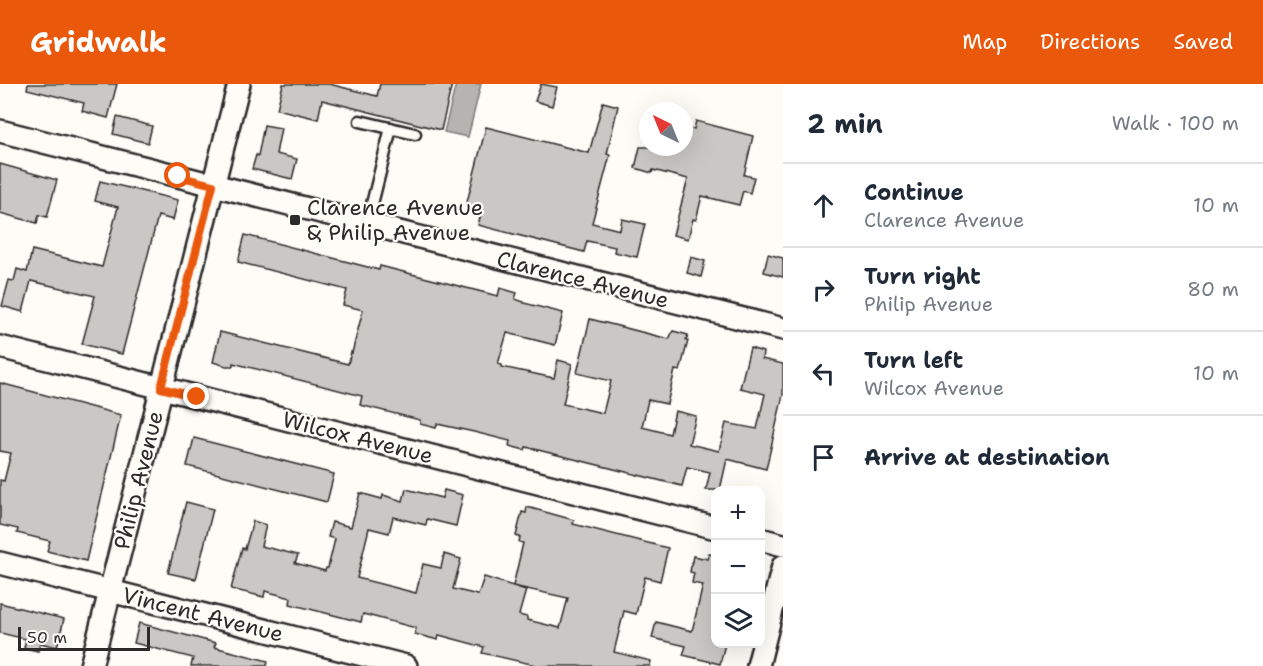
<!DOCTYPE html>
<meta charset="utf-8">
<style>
body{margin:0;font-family:"Shantell Sans",sans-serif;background:#f2f2f3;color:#1f2937}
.controls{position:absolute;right:18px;bottom:18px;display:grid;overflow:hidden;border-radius:12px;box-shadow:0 6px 24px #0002}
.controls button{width:54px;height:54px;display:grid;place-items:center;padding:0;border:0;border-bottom:2px solid #e0e1e3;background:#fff;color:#1f2937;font:30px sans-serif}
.compass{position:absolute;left:639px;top:18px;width:54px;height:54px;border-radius:50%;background:#fff;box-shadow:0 6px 24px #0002;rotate:317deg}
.scale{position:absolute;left:18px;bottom:15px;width:132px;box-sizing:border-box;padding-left:6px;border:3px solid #2b2b2b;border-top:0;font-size:16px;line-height:21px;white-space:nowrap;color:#2b2b2b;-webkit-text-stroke:4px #fdfcf7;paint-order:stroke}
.stop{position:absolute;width:18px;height:18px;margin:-14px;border:4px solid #ea580c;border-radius:50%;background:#fff}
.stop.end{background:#ea580c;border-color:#fff;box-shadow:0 2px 6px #0008}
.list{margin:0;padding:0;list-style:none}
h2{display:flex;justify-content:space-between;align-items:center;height:78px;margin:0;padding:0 24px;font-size:26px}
h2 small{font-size:20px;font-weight:400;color:#747a83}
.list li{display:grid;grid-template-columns:39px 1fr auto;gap:18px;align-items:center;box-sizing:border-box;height:84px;padding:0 24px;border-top:2px solid #e0e1e3}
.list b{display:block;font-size:22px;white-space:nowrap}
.list p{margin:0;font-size:20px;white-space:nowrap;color:#747a83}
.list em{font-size:20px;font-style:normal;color:#747a83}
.icon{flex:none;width:33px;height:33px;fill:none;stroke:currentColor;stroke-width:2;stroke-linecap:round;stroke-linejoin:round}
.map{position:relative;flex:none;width:783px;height:582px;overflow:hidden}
header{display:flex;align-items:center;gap:36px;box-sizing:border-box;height:84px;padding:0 30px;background:#ea580c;color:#fff}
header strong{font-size:28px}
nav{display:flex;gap:33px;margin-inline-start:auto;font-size:21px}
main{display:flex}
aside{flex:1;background:#fff}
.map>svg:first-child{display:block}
</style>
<header>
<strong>Gridwalk</strong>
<nav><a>Map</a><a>Directions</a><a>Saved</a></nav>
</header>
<main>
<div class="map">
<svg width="783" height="582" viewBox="0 0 783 582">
<rect width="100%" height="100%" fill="#fdfcf7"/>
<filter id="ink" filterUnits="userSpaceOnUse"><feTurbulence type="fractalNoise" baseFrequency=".0167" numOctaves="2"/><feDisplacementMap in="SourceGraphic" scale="12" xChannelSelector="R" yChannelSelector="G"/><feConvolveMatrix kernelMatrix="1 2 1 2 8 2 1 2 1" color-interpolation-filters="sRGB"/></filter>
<g filter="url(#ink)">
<polygon fill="#b5b4b1" stroke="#7e7d7b" stroke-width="1.5" points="456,0 481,0 468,53 444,48"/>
<g fill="#c9c8c4" stroke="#2b2b2b" stroke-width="1.5">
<polygon points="28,0 117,0 108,34 82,27 84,19 27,5"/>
<polygon points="283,0 329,0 377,12 380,0 452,0 441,46 322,16 318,35 277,25"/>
<polygon points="541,0 557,3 552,22 535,17"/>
<polygon points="603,18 618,22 607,70 610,71 592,139 620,146 622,135 645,140 637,173 614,168 615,163 587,157 584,168 478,141 482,126 466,122 486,43 589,69"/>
<polygon points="117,33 152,42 148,59 113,50"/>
<polygon points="696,37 753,52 744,91 754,93 750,109 743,107 739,121 702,112 696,136 693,135 688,155 673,151 688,95 653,86 652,89 635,84 640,63 684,63 687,44 694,45"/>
<polygon points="264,41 281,44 276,70 297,75 292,95 252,85 256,71 258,72"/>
<polygon points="0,80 57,96 47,133 39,131 37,139 0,129"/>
<polygon points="100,97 178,116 173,136 158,132 122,270 82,260 95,212 31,197 23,228 2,222 9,196 14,197 17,185 27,188 32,166 102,183 118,123 95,117"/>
<polygon points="245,151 379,186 380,182 498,212 500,204 517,209 515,215 524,218 524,219 563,229 555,261 507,249 498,280 502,281 502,283 554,294 558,276 572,280 563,320 603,329 611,297 577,289 590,235 669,255 673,247 688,251 686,256 688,257 680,287 675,286 667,320 648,316 642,343 670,350 675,327 696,332 689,360 719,367 726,339 757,345 765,310 740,304 750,264 763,268 762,275 783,280 783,311 766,385 727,375 720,406 706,406 710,388 687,383 682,402 526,363 525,366 509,362 510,357 474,348 437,340 436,344 420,340 420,336 360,321 362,312 233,279 233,282 226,282 213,278 220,248 348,280 351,268 352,269 363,226 343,221 347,206 238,178"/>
<polygon points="768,170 783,174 783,193 764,188"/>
<polygon points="691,173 705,177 701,193 687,189"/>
<polygon points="0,299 121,331 86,477 47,467 50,457 17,449 18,445 0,441 0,396 4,397 11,369 0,367"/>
<polygon points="194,354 334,390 327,418 187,382"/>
<polygon points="406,405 442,414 444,406 463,411 456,442 427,435 426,441 393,433 389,449 369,444 357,494 416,509 423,480 441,484 444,470 461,475 453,505 478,511 484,493 526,506 519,531 527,533 527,536 560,544 568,514 513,502 523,459 519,458 520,453 516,452 522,428 526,429 527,423 574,436 573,440 668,464 660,497 645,493 636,530 624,527 614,568 651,577 650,582 540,582 482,569 484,563 439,551 438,556 415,550 416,544 363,530 361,538 290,520 291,514 265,507 264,513 231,505 242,464 245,465 253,437 266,441 261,462 298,471 295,479 325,487 326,484 328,484 335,455 328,453 332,438 351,443 360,409 382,415 383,411 403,417"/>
<polygon points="186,418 213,425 196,495 168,489"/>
<polygon points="709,470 716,471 716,560 725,560 720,580 683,571 686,562 652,554 656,538 692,547 703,501 692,499 694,489 690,488 693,472 708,475"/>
<polygon points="0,519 64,535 57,563 40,559 38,567 24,564 26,555 0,549"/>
<polygon points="139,539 216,559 214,563 268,577 267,582 191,582 193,574 134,559"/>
</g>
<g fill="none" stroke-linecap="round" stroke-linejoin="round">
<defs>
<g id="service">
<polyline points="360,37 415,50"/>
<polyline points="367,140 391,44"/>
</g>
<g id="minor">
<polyline points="0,47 783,245"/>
<polyline points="0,263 716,444"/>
<polyline points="760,455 783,461"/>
<polyline points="0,479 406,582"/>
<polyline points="91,582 239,0"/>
<polyline points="758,582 783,482"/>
</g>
</defs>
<use href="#service" stroke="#2b2b2b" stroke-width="15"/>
<use href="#minor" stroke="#2b2b2b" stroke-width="26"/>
<use href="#service" stroke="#fdfcf7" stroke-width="10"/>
<use href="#minor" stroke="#fdfcf7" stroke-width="21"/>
</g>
</g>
<g fill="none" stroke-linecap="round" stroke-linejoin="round" filter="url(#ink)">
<polyline stroke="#ea580c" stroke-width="8" points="178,92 213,101 161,304 197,313"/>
</g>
<rect fill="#2b2b2b" stroke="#fdfcf7" stroke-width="2" x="289" y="130" width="12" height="12" rx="3"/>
<g text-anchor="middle" stroke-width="4.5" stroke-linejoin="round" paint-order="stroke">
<g font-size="22" fill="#2b2b2b" stroke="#fdfcf7" text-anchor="start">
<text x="307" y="131">Clarence Avenue<tspan x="307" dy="25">&amp; Philip Avenue</tspan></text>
</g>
<g font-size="22" fill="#2b2b2b" stroke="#fdfcf7">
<text transform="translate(583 195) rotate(14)" y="8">Clarence Avenue</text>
<text transform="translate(358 353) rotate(14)" y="8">Wilcox Avenue</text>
<text transform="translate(138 396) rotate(-76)" y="8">Philip Avenue</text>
<text transform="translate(203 530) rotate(14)" y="8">Vincent Avenue</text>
</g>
</g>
</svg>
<div class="controls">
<button>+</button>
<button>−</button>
<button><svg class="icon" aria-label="layers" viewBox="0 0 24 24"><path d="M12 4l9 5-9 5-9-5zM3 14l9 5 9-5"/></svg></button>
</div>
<svg class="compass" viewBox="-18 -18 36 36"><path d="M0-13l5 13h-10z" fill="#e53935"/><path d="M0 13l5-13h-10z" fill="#747a83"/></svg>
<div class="scale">50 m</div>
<div class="stop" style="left:178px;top:92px"></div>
<div class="stop end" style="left:197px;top:313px"></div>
</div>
<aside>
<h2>2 min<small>Walk · 100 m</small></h2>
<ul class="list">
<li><svg class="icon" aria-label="ahead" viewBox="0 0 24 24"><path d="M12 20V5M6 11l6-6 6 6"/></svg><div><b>Continue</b><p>Clarence Avenue</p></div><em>10 m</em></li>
<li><svg class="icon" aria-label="right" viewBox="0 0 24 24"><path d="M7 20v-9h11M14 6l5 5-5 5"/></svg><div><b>Turn right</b><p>Philip Avenue</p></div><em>80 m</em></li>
<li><svg class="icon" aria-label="left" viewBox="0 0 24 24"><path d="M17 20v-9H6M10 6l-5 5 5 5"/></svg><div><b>Turn left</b><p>Wilcox Avenue</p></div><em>10 m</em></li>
<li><svg class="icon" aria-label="arrive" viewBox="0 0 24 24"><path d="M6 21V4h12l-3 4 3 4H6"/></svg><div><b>Arrive at destination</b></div></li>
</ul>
</aside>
</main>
